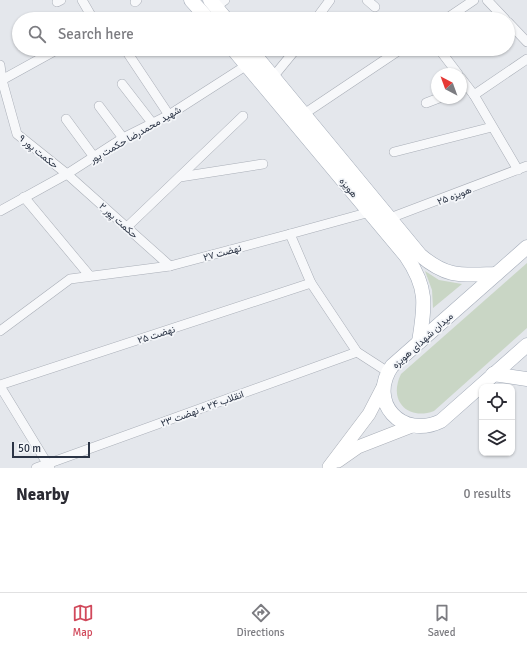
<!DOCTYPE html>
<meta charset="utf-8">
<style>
body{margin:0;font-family:Signika,Vazirmatn,sans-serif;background:#f2f2f3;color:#2b2b33}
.controls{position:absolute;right:12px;bottom:12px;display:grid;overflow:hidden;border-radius:8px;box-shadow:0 1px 3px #0004}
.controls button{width:36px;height:36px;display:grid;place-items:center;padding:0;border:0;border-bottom:1px solid #e1e1e2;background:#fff;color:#2b2b33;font:20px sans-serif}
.compass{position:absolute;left:431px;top:68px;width:36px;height:36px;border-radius:50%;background:#fff;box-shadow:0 1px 3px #0004;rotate:319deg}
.scale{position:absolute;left:12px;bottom:10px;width:78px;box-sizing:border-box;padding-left:4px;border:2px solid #2b3445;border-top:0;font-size:11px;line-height:14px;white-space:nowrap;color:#2b3445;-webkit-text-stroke:3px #f4f6f9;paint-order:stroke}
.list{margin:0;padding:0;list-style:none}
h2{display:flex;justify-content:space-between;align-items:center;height:52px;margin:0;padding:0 16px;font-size:17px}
h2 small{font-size:13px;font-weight:400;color:#7c7c81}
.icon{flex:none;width:22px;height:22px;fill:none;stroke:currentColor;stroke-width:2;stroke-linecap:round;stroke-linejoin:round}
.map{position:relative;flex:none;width:527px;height:468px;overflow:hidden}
.search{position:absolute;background:#fff;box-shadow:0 1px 3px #0004;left:12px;right:12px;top:12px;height:44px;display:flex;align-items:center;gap:10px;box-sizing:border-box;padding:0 14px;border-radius:22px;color:#7c7c81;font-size:15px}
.sheet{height:124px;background:#fff}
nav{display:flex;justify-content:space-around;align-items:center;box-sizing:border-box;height:56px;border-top:1px solid #e1e1e2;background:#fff;font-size:11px;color:#7c7c81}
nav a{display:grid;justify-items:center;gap:2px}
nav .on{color:#d1495b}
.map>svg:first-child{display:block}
</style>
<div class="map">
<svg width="527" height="468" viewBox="0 0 527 468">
<rect width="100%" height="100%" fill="#e4e7ec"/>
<g fill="#c9d6c5">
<path d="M527,263V328L434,411C407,421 388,400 401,374Z"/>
<polygon points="425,271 439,280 462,284 433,308 432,290"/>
</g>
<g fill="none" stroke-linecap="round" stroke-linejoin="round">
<defs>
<g id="street">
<polyline points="82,0 93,19"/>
<polyline points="367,0 375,7"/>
<polyline points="487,0 505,19"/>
<polyline points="57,2 61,0"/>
<polyline points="135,2 137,0"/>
<polyline points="216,7 225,0"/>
<polyline points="316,19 330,0"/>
<polyline points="446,19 474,0"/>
<polyline points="508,22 527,42"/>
<polyline points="125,49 169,115"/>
<polyline points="439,49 458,74"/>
<polyline points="0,65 2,80 17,134 67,174 170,266"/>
<polyline points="273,77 296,49"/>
<polyline points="461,78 474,95 518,170"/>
<polyline points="0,81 58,49"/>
<polyline points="122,84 153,124"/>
<polyline points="474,95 527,59"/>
<polyline points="426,103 439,98"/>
<polyline points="99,106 123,138"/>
<polyline points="304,114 401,49"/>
<polyline points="66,119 94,157"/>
<polyline points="394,152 492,127"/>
<polyline points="180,177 263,164"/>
<polyline points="24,197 89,275"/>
<polyline points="0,211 67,174 123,138 169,115 247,65"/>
<polyline points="390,218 527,166"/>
<polyline points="127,227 243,116"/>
<polyline points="290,234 370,212"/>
<polyline points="0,331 70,279 170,266 290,234 311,283 357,352 388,372"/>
<polyline points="0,385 311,283"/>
<polyline points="0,386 50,468"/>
<polyline points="36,468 357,352"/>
</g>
<g id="secondary">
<polyline points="338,461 358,447 412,426"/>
<polyline points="329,467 369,414 383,387"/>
</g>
<g id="primary">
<polyline points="191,0 208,19"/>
<polyline points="210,0 226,19"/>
<path d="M233,49L406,256C428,288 425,305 419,342"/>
<path d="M250,49L420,255C447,278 461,275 496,274"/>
<path d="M527,247L392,366C367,402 402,440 441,421L527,345"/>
<polyline points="493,374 527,379"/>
</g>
</defs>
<use href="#street" stroke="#a9aeb7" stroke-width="10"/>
<use href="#secondary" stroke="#a9aeb7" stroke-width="14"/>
<use href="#primary" stroke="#a3abb8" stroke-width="15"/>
<use href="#street" stroke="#f7f8fa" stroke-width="9"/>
<use href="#secondary" stroke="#fff" stroke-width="13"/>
<use href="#primary" stroke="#fff" stroke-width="14"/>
</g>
<g text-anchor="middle" stroke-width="3.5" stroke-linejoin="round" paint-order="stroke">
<g font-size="10" fill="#2b3445" stroke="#f4f6f9">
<text transform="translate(135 134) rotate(-30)" y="4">شهید محمدرضا حکمت پور</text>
<text transform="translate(39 151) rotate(39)" y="4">حکمت پور ۹</text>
<text transform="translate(349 187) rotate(50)" y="4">هویزه</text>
<text transform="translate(454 195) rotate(-21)" y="4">هویزه ۲۵</text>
<text transform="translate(119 220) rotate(42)" y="4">حکمت پور ۲</text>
<text transform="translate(222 252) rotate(-15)" y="4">نهضت ۲۷</text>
<text transform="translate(156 334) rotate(-18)" y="4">نهضت ۲۵</text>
<text transform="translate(422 340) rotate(-42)" y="4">میدان شهدای هویزه</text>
<text transform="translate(202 408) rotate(-20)" y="4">انقلاب ۲۴ + نهضت ۲۳</text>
</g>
</g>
</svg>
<div class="controls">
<button><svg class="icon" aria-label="locate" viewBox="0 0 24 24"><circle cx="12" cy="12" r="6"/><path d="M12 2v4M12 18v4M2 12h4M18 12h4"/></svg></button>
<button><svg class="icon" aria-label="layers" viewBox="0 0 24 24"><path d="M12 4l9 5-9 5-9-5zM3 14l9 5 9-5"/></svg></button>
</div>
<svg class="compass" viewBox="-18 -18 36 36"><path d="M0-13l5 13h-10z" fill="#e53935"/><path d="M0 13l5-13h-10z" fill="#7c7c81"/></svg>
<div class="scale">50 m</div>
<div class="search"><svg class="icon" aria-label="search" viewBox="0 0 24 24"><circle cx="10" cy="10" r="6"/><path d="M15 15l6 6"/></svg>Search here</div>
</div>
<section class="sheet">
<h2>Nearby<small>0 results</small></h2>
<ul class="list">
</ul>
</section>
<nav>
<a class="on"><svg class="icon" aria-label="map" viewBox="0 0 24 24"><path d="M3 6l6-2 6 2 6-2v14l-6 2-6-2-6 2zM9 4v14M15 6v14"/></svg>Map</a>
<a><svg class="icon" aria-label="directions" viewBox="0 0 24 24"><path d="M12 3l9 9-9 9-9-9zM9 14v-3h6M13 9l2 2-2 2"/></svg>Directions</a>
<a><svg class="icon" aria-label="saved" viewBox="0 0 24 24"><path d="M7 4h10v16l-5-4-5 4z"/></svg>Saved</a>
</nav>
